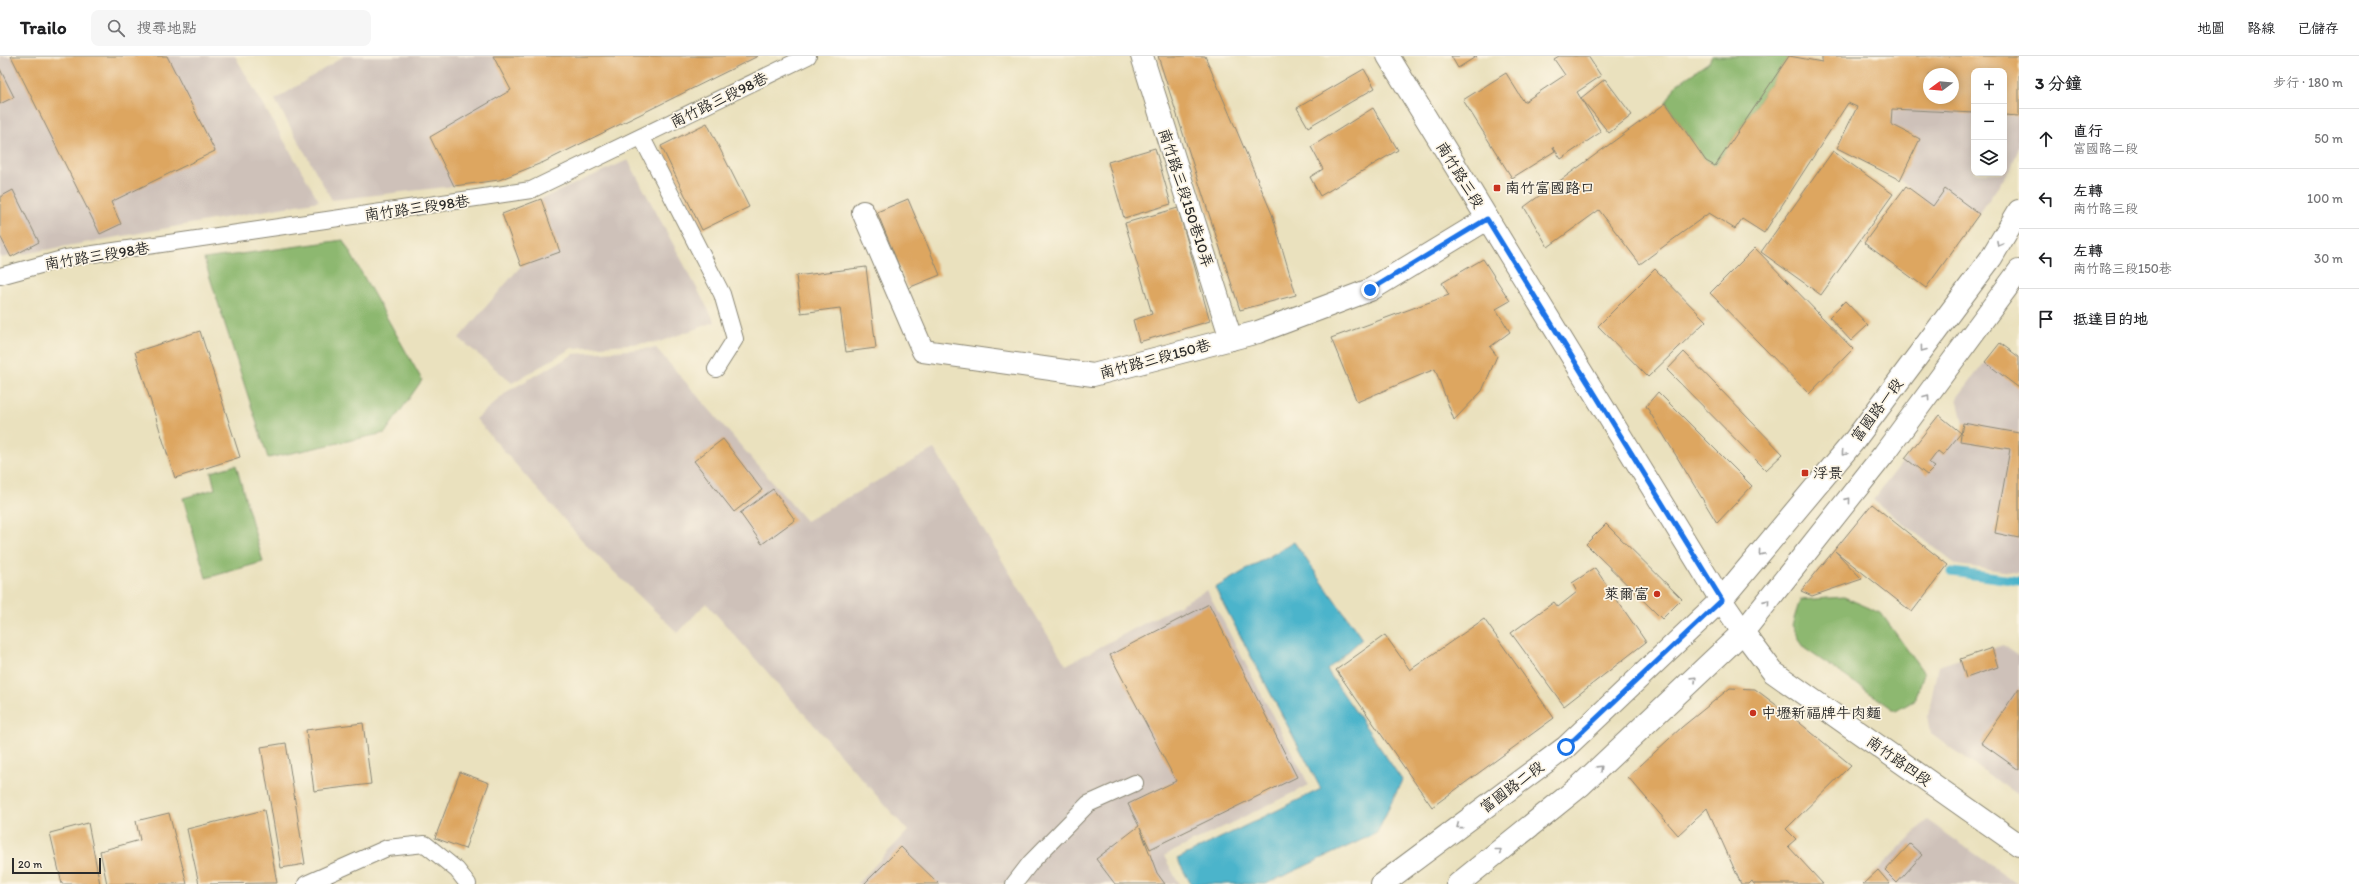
<!DOCTYPE html>
<html lang="zh-TW">
<meta charset="utf-8">
<style>
body{margin:0;font-family:Itim,"LXGW WenKai TC",sans-serif;background:#f6f6f6;color:#202124}
.controls{position:absolute;right:12px;top:12px;display:grid;overflow:hidden;border-radius:8px;box-shadow:0 2px 10px #0003}
.controls button{width:36px;height:36px;display:grid;place-items:center;padding:0;border:0;border-bottom:1px solid #e0e0e0;background:#fff;color:#202124;font:20px sans-serif}
.compass{position:absolute;left:1923px;top:12px;width:36px;height:36px;border-radius:50%;background:#fff;box-shadow:0 2px 10px #0003;rotate:254deg}
.scale{position:absolute;left:12px;bottom:10px;width:89px;box-sizing:border-box;padding-left:4px;border:2px solid #2b2b2b;border-top:0;font-size:11px;line-height:14px;white-space:nowrap;color:#2b2b2b;-webkit-text-stroke:3px #fcf5e5;paint-order:stroke}
.stop{position:absolute;width:12px;height:12px;margin:-9px;border:3px solid #1a73e8;border-radius:50%;background:#fff}
.stop.end{background:#1a73e8;border-color:#fff;box-shadow:0 1px 4px #0008}
.list{margin:0;padding:0;list-style:none}
h2{display:flex;justify-content:space-between;align-items:center;height:52px;margin:0;padding:0 16px;font-size:17px}
h2 small{font-size:13px;font-weight:400;color:#757577}
.list li{display:grid;grid-template-columns:26px 1fr auto;gap:12px;align-items:center;box-sizing:border-box;height:60px;padding:0 16px;border-top:1px solid #e0e0e0}
.list b{display:block;font-size:15px;white-space:nowrap}
.list p{margin:0;font-size:13px;white-space:nowrap;color:#757577}
.list em{font-size:13px;font-style:normal;color:#757577}
.icon{flex:none;width:22px;height:22px;fill:none;stroke:currentColor;stroke-width:2;stroke-linecap:round;stroke-linejoin:round}
.map{position:relative;flex:none;width:2019px;height:828px;overflow:hidden}
header{display:flex;align-items:center;gap:24px;box-sizing:border-box;height:56px;padding:0 20px;background:#fff;border-bottom:1px solid #e0e0e0}
header strong{font-size:19px}
nav{display:flex;gap:22px;margin-inline-start:auto;font-size:14px}
.search{width:280px;height:36px;background:#f6f6f6;display:flex;align-items:center;gap:10px;box-sizing:border-box;padding:0 14px;border-radius:8px;color:#757577;font-size:15px}
main{display:flex}
aside{flex:1;background:#fff}
.map>svg:first-child{display:block}
</style>
<header>
<strong>Trailo</strong>
<div class="search"><svg class="icon" aria-label="search" viewBox="0 0 24 24"><circle cx="10" cy="10" r="6"/><path d="M15 15l6 6"/></svg>搜尋地點</div>
<nav><a>地圖</a><a>路線</a><a>已儲存</a></nav>
</header>
<main>
<div class="map">
<svg width="2019" height="828" viewBox="0 0 2019 828">
<rect width="100%" height="100%" fill="#fcf5e5"/>
<filter id="ink" filterUnits="userSpaceOnUse"><feTurbulence type="fractalNoise" baseFrequency=".025" numOctaves="2"/><feDisplacementMap in="SourceGraphic" scale="8" xChannelSelector="R" yChannelSelector="G"/><feConvolveMatrix kernelMatrix="1 2 1 2 8 2 1 2 1" color-interpolation-filters="sRGB"/></filter>
<filter id="wash" filterUnits="userSpaceOnUse"><feTurbulence type="fractalNoise" baseFrequency=".012" numOctaves="4" result="noise"/><feDisplacementMap in="SourceGraphic" scale="16" xChannelSelector="R" yChannelSelector="G"/><feGaussianBlur stdDeviation="0.9" result="paint"/><feColorMatrix in="noise" values="0 0 0 0 0 0 0 0 0 0 0 0 0 0 0 0 0 1.4 0 .05"/><feComposite in="paint" operator="in"/></filter>
<g filter="url(#wash)">
<rect width="100%" height="100%" fill="#eae1be"/>
<g fill="#cec1b9">
<polygon points="0,0 235,0 319,145 0,202"/>
<polygon points="344,0 493,0 511,34 430,81 454,130 332,144 275,44"/>
<polygon points="1893,53 1974,57 1974,117 2004,117 2004,59 2019,60 2019,92 2011,112 1979,158 1945,133 1933,150 1900,124 1920,83 1891,68"/>
<polygon points="628,104 715,266 659,286 572,292 512,327 459,282 521,210 560,196 541,143"/>
<polygon points="656,292 806,465 934,393 1066,609 1207,534 1309,729 1164,800 1179,828 857,828 908,775 706,547 678,577 588,491 476,363 508,335 574,298"/>
<polygon points="1985,306 2019,332 2019,377 1963,367 1957,342"/>
<polygon points="1939,359 1961,377 1960,385 2010,393 1995,477 2019,482 2019,517 1957,509 1873,444"/>
<polygon points="2003,589 2019,600 2019,740 1931,678 1928,659 1938,610"/>
<polygon points="1927,764 2018,828 1863,828"/>
</g>
<g fill="#8db86f" stroke="#5c724d">
<polygon points="1712,0 1789,0 1715,110 1706,105 1666,47 1676,29 1709,6"/>
<polygon points="343,184 422,324 385,377 268,402 204,203"/>
<polygon points="236,409 263,506 206,522 183,442 215,433 211,416"/>
<polygon points="1844,541 1881,557 1924,617 1915,644 1896,655 1804,592 1792,569 1800,544"/>
</g>
<polygon fill="#4cb4cb" stroke="#3c707b" points="1294,486 1362,583 1327,614 1402,724 1377,777 1266,828 1191,828 1177,803 1321,733 1215,532"/>
<g fill="none" stroke-linecap="round" stroke-linejoin="round">
<polyline stroke="#4cb4cb" stroke-width="9" points="1952,516 2019,525"/>
</g>
<g id="blocks">
<g fill="#dda660" fill-rule="evenodd">
<polygon points="11,0 167,0 215,95 111,146 121,168 100,178"/>
<polygon points="493,0 758,0 544,106 499,124 454,130 430,81 511,34"/>
<polygon points="1158,0 1205,0 1272,158 1296,239 1240,254"/>
<polygon points="1451,0 1477,0 1458,12"/>
<polygon points="1559,0 1588,0 1601,20 1577,36 1601,76 1561,103 1553,91 1555,95 1512,122 1463,44 1506,17 1524,46 1565,19 1554,3"/>
<path d="M1789,0L1822,6V0H2019V60L2004,59V15H1974V57L1892,53L1891,68L1920,83L1900,124L1837,92L1857,51L1848,47L1764,177L1742,163L1735,173L1709,157L1640,208L1599,154L1548,191L1524,151L1666,47L1706,105L1715,110ZM1929,18H1953V42H1929Z"/>
<polygon points="0,13 14,41 0,48"/>
<polygon points="1364,13 1375,32 1308,71 1297,52"/>
<polygon points="1605,23 1632,59 1609,77 1581,42"/>
<polygon points="1373,52 1398,94 1320,140 1310,121 1323,113 1311,91"/>
<polygon points="707,67 749,151 702,174 661,90"/>
<polygon points="1155,92 1171,148 1124,162 1108,106"/>
<polygon points="1833,95 1893,138 1821,239 1761,196"/>
<polygon points="1906,130 1933,150 1945,133 1979,158 1926,232 1864,187"/>
<polygon points="13,134 39,186 11,201 0,180 0,141"/>
<polygon points="541,143 560,196 521,210 502,158"/>
<polygon points="908,143 940,219 908,232 877,156"/>
<polygon points="1178,152 1210,265 1139,286 1133,264 1152,258 1125,167"/>
<polygon points="1755,192 1853,293 1809,338 1710,237"/>
<polygon points="1483,203 1510,245 1496,253 1510,276 1490,291 1497,300 1482,335 1454,364 1435,313 1357,346 1331,282 1449,239 1442,227"/>
<polygon points="866,211 876,292 846,296 840,252 801,257 796,220"/>
<polygon points="1655,213 1706,265 1648,321 1598,270"/>
<polygon points="1845,245 1868,269 1851,285 1829,261"/>
<polygon points="200,275 240,401 175,422 135,296"/>
<polygon points="2000,287 2019,301 2019,332 1985,306"/>
<polygon points="1684,296 1783,398 1766,414 1667,314"/>
<polygon points="1658,336 1752,430 1717,467 1646,350"/>
<polygon points="1939,359 1961,377 1943,399 1938,395 1929,407 1935,411 1927,419 1905,402"/>
<polygon points="1963,367 2019,377 2019,482 1995,477 2010,393 1960,385"/>
<polygon points="723,383 762,434 734,456 694,405"/>
<polygon points="773,433 795,464 762,488 740,457"/>
<polygon points="1872,448 1948,509 1912,556 1835,495 1862,523 1812,540 1801,535"/>
<polygon points="1606,468 1682,543 1662,563 1586,488"/>
<polygon points="1595,512 1646,586 1564,650 1511,577 1554,546 1558,551 1577,536 1572,527"/>
<polygon points="1209,548 1297,721 1150,793 1140,772 1157,817 1165,828 1115,828 1096,803 1139,770 1128,748 1176,725 1110,599"/>
<polygon points="1484,563 1554,662 1432,751 1336,614 1385,579 1410,614"/>
<polygon points="1992,592 1998,611 1966,622 1960,603"/>
<polygon points="1730,632 1755,633 1795,663 1851,709 1786,773 1796,783 1788,790 1823,828 1754,828 1752,825 1749,828 1741,828 1707,752 1678,779 1628,721 1682,671"/>
<polygon points="2019,632 2019,714 1981,687"/>
<polygon points="363,667 371,728 314,735 306,674"/>
<polygon points="286,687 305,808 281,812 261,691"/>
<polygon points="460,716 489,727 465,793 435,782"/>
<polygon points="264,754 277,827 199,828 187,773"/>
<polygon points="169,757 187,828 107,828 100,795 140,784 136,765"/>
<polygon points="88,767 100,828 62,828 50,777"/>
<polygon points="1910,788 1922,799 1897,827 1885,815"/>
<polygon points="901,791 939,828 864,828"/>
<polygon points="1878,814 1890,828 1863,828"/>
</g>
</g>
</g>
<g filter="url(#ink)">
<use href="#blocks" fill-opacity="0" stroke="#8a8674" stroke-width="1"/>
<g fill="none" stroke-linecap="round" stroke-linejoin="round">
<defs>
<g id="lane">
<polyline points="642,82 722,238 735,283 716,313"/>
<polyline points="0,220 66,202 531,134 808,0"/>
<polyline points="306,828 387,792 425,788 457,814 468,828"/>
<polyline points="1014,828 1031,806 1088,748 1135,727"/>
</g>
<g id="street">
<polyline points="1142,0 1231,283"/>
<polyline points="863,156 923,295 1093,319 1258,276 1370,234 1487,163"/>
</g>
<g id="secondary">
<polyline points="1388,0 1721,544 1743,576 1773,616 2019,789"/>
<polyline points="1382,828 1566,691 1721,544 1854,385 1991,202 2019,155"/>
<polyline points="1458,828 1580,730 1743,576 1884,398 2019,215"/>
</g>
</defs>
<use href="#lane" stroke="#8a8674" stroke-width="18"/>
<use href="#street" stroke="#8a8674" stroke-width="24"/>
<use href="#secondary" stroke="#8a8674" stroke-width="24"/>
<use href="#lane" stroke="#fff" stroke-width="16"/>
<use href="#street" stroke="#fff" stroke-width="22"/>
<use href="#secondary" stroke="#fff" stroke-width="22"/>
</g>
<defs><path id="oneway-chevron" d="M-2-3.5L2.5 0L-2 3.5" fill="none" stroke-width="1.6" stroke-linecap="round" stroke-linejoin="round"/></defs>
<g stroke="#a0a0a0">
<use href="#oneway-chevron" transform="translate(1999 188) rotate(120)"/>
<use href="#oneway-chevron" transform="translate(1923 293) rotate(127)"/>
<use href="#oneway-chevron" transform="translate(1927 341) rotate(-54)"/>
<use href="#oneway-chevron" transform="translate(1844 397) rotate(130)"/>
<use href="#oneway-chevron" transform="translate(1848 444) rotate(-51)"/>
<use href="#oneway-chevron" transform="translate(1761 497) rotate(130)"/>
<use href="#oneway-chevron" transform="translate(1767 546) rotate(-51)"/>
<use href="#oneway-chevron" transform="translate(1694 623) rotate(-44)"/>
<use href="#oneway-chevron" transform="translate(1600 712) rotate(-44)"/>
<use href="#oneway-chevron" transform="translate(1459 770) rotate(143)"/>
<use href="#oneway-chevron" transform="translate(1499 795) rotate(-39)"/>
</g>
</g>
<g fill="none" stroke-linecap="round" stroke-linejoin="round" filter="url(#ink)">
<polyline stroke="#1a73e8" stroke-width="5" points="1370,234 1487,163 1722,544 1566,691"/>
</g>
<g fill="#c8321e" stroke="#fcf5e5" stroke-width="1.5">
<rect x="1493" y="128" width="8" height="8" rx="2"/>
<rect x="1801" y="413" width="8" height="8" rx="2"/>
<circle cx="1657" cy="538" r="4"/>
<circle cx="1753" cy="657" r="4"/>
</g>
<g text-anchor="middle" stroke-width="3.5" stroke-linejoin="round" paint-order="stroke">
<g font-size="15" fill="#2b2b2b" stroke="#fcf5e5">
<text transform="translate(719 44) rotate(-26)" y="5">南竹路三段98巷</text>
<text transform="translate(1460 119) rotate(58)" y="5">南竹路三段</text>
<text transform="translate(1186 142) rotate(72)" y="5">南竹路三段150巷10弄</text>
<text transform="translate(417 152) rotate(-8)" y="5">南竹路三段98巷</text>
<text transform="translate(97 200) rotate(-9)" y="5">南竹路三段98巷</text>
<text transform="translate(1155 303) rotate(-15)" y="5">南竹路三段150巷</text>
<text transform="translate(1877 354) rotate(-53)" y="5">富國路一段</text>
<text transform="translate(1899 705) rotate(35)" y="5">南竹路四段</text>
<text transform="translate(1512 731) rotate(-37)" y="5">富國路二段</text>
</g>
<g font-size="15" fill="#2b2b2b" stroke="#fcf5e5" text-anchor="start">
<text x="1505" y="137">南竹富國路口</text>
<text x="1813" y="422">浮景</text>
<text x="1649" y="543" text-anchor="end">萊爾富</text>
<text x="1761" y="662">中壢新福牌牛肉麵</text>
</g>
</g>
</svg>
<div class="controls">
<button>+</button>
<button>−</button>
<button><svg class="icon" aria-label="layers" viewBox="0 0 24 24"><path d="M12 4l9 5-9 5-9-5zM3 14l9 5 9-5"/></svg></button>
</div>
<svg class="compass" viewBox="-18 -18 36 36"><path d="M0-13l5 13h-10z" fill="#e53935"/><path d="M0 13l5-13h-10z" fill="#757577"/></svg>
<div class="scale">20 m</div>
<div class="stop" style="left:1566px;top:691px"></div>
<div class="stop end" style="left:1370px;top:234px"></div>
</div>
<aside>
<h2>3 分鐘<small>步行 · 180 m</small></h2>
<ul class="list">
<li><svg class="icon" aria-label="ahead" viewBox="0 0 24 24"><path d="M12 20V5M6 11l6-6 6 6"/></svg><div><b>直行</b><p>富國路二段</p></div><em>50 m</em></li>
<li><svg class="icon" aria-label="left" viewBox="0 0 24 24"><path d="M17 20v-9H6M10 6l-5 5 5 5"/></svg><div><b>左轉</b><p>南竹路三段</p></div><em>100 m</em></li>
<li><svg class="icon" aria-label="left" viewBox="0 0 24 24"><path d="M17 20v-9H6M10 6l-5 5 5 5"/></svg><div><b>左轉</b><p>南竹路三段150巷</p></div><em>30 m</em></li>
<li><svg class="icon" aria-label="arrive" viewBox="0 0 24 24"><path d="M6 21V4h12l-3 4 3 4H6"/></svg><div><b>抵達目的地</b></div></li>
</ul>
</aside>
</main>
